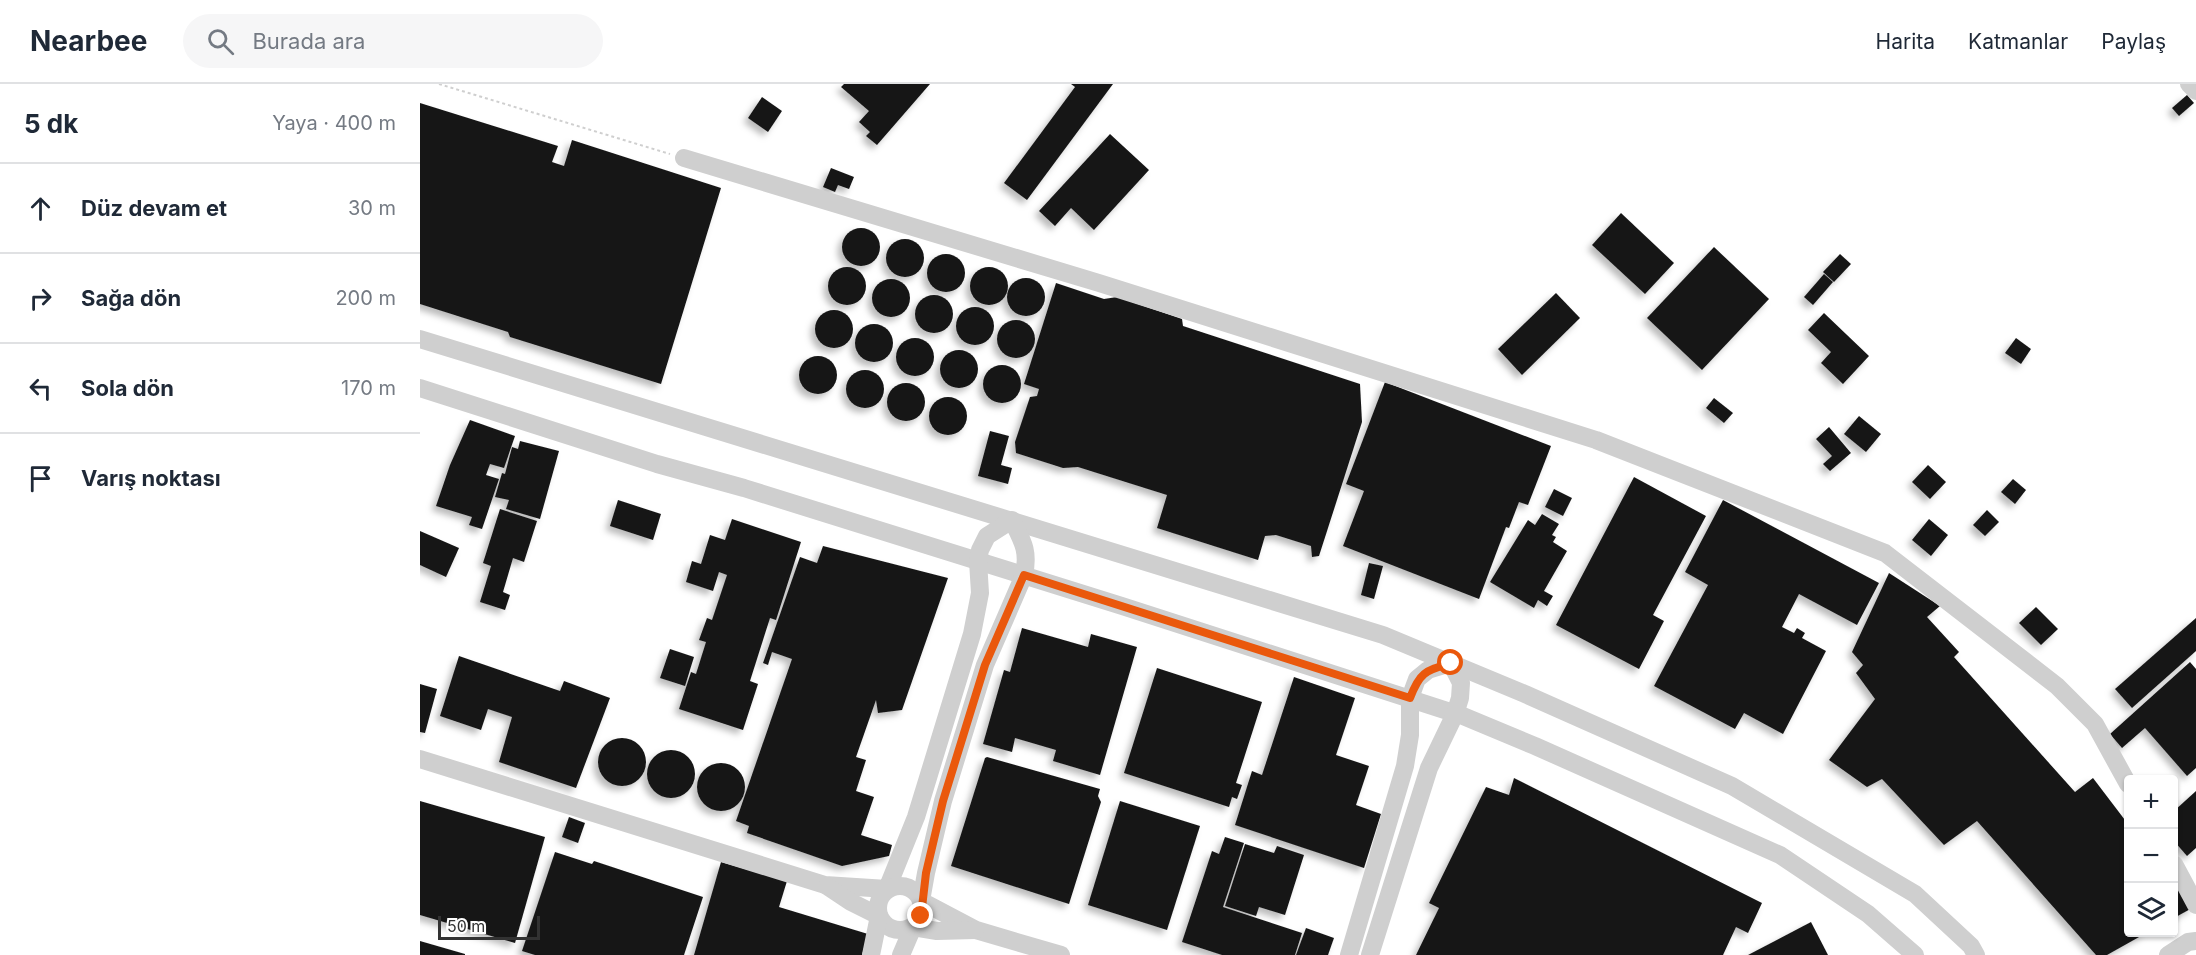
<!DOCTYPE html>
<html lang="tr">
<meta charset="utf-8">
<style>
body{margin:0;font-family:Inter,sans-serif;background:#f6f6f7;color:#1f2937}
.controls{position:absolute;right:18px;bottom:18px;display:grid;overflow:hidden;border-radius:6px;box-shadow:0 2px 4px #0004}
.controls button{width:54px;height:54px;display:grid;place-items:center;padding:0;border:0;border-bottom:2px solid #e0e1e3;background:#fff;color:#1f2937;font:30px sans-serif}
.scale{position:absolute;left:18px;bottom:15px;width:102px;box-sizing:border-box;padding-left:6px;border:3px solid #323232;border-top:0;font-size:16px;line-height:21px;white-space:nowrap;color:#323232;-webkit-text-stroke:4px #fff;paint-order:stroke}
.stop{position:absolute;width:18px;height:18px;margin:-14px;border:4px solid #ea580c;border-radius:50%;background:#fff}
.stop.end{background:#ea580c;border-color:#fff;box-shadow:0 2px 6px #0008}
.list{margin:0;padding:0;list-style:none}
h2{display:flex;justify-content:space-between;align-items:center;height:78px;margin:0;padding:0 24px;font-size:26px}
h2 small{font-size:20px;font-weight:400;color:#747a83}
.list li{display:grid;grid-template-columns:39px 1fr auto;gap:18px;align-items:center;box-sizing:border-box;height:90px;padding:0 24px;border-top:2px solid #e0e1e3}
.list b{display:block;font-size:22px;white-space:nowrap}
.list em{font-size:20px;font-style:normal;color:#747a83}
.icon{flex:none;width:33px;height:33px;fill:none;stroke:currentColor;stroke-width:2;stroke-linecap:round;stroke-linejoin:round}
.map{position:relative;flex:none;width:1776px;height:871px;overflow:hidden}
header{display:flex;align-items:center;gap:36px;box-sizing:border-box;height:84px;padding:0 30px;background:#fff;border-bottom:2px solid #e0e1e3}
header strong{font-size:28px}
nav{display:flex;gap:33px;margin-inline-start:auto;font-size:21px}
.search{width:420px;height:54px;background:#f6f6f7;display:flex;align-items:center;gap:15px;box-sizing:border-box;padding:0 21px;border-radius:33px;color:#747a83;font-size:22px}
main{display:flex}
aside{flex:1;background:#fff}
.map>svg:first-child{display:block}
</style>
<header>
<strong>Nearbee</strong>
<div class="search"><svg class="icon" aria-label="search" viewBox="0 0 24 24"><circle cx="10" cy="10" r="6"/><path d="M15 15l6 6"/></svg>Burada ara</div>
<nav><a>Harita</a><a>Katmanlar</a><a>Paylaş</a></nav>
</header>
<main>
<aside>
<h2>5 dk<small>Yaya · 400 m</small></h2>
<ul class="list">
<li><svg class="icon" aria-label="ahead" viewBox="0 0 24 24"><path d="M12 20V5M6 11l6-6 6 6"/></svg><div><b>Düz devam et</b></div><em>30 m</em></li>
<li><svg class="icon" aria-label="right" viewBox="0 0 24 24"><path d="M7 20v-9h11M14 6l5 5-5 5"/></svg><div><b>Sağa dön</b></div><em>200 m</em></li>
<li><svg class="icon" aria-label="left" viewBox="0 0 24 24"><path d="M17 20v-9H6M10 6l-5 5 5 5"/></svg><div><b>Sola dön</b></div><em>170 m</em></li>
<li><svg class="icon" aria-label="arrive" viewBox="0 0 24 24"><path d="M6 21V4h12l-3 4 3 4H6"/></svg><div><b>Varış noktası</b></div></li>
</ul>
</aside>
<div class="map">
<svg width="1776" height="871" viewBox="0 0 1776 871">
<defs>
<filter id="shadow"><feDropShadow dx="-4.5" dy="4.5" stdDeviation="3" flood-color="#0004"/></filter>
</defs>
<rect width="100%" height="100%" fill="#fff"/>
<g fill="#191919" filter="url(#shadow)">
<polygon points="424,0 510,0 457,61 446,52 450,48 439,38 449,27 421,3"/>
<polygon points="651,0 693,0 607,116 584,99 655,3"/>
<polygon points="1767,11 1774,19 1759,32 1752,24"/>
<polygon points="342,13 362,27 348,48 328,34"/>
<polygon points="0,19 138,62 132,78 144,82 152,56 301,104 241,300 90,253 88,248 0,220"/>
<polygon points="690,50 729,86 674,146 651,124 635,142 619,127"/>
<polygon points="411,84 434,93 429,105 418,101 415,108 403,103"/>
<polygon points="1201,129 1254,179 1225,210 1172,161"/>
<circle cx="441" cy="163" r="19"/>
<circle cx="485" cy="174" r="19"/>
<polygon points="1294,163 1349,215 1282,286 1227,234"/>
<circle cx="526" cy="189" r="19"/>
<polygon points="1420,170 1431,180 1414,198 1403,188"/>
<circle cx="427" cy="202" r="19"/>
<circle cx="569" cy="202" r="19"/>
<polygon points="1404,190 1413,198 1393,221 1384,213"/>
<circle cx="606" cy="213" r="19"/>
<circle cx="471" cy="214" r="19"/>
<polygon points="636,199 684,215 697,213 762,235 763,242 940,300 942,338 899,472 892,473 891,462 856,451 845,452 838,476 737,444 747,411 658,383 643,384 596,369 595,358 610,313 617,312 619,305 604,300"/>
<polygon points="1136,209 1160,234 1102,291 1078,265"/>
<circle cx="514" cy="230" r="19"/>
<circle cx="555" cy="242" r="19"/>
<circle cx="414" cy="245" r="19"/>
<polygon points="1404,229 1449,272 1423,300 1401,279 1411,268 1388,246"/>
<circle cx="596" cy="255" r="19"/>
<circle cx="454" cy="259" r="19"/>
<circle cx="495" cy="273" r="19"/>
<polygon points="1596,254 1611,265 1601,280 1585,269"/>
<circle cx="539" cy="285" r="19"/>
<circle cx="398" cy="291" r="19"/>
<circle cx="582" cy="300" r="19"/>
<circle cx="445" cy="305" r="19"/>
<polygon points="965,298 1131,362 1108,421 1099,418 1089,444 1086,443 1059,515 923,462 944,407 926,400"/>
<circle cx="486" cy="318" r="19"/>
<circle cx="528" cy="332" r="19"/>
<polygon points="1294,314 1313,329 1304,339 1286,324"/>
<polygon points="1439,332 1461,350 1446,368 1424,350"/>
<polygon points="50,336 95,352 84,384 70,380 66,391 79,395 62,445 49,441 52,433 16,422 30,381"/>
<polygon points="1409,343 1431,369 1410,387 1403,380 1412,372 1396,355"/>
<polygon points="570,347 589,352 581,381 592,384 588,400 558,392"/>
<polygon points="100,357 139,367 120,435 86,425 89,416 75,413 82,389 85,390 92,363 98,365"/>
<polygon points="1508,381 1526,398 1510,415 1492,398"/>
<polygon points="1214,393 1286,432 1233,531 1244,537 1219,585 1136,541"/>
<polygon points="1593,395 1606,406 1595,420 1581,408"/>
<polygon points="1134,405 1152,414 1143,432 1125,423"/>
<polygon points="198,416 241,430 233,456 190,442"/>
<polygon points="1303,416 1459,499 1437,541 1379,510 1362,543 1374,549 1377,544 1385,549 1382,554 1406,567 1363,650 1324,629 1315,645 1234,602 1288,501 1265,488"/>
<polygon points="80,425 117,437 104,478 93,474 83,508 90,511 85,526 60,518 71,482 63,479"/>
<polygon points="1567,426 1579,438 1565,452 1553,441"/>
<polygon points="1122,430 1139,440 1132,451 1136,453 1133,458 1147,467 1124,507 1133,512 1127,522 1118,516 1114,524 1070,498 1108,436 1115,441"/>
<polygon points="312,435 381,458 356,536 350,534 330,597 338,600 323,646 259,625 271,588 276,590 286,558 279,556 287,534 292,536 307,491 299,488 293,507 266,498 272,477 281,480 290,451 305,456"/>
<polygon points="1509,435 1528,451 1511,472 1492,456"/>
<polygon points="0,447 39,464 26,493 0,481"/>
<polygon points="403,462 528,494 482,626 458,629 456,616 436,673 446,676 436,707 454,713 441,751 472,761 469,772 422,782 327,749 329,742 316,737 372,575 352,568 348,581 343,579 380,473 397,479"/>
<polygon points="949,479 963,482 954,515 941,511"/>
<polygon points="1469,489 1520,522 1507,533 1539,568 1534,573 1655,708 1673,694 1708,740 1708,848 1728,848 1687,871 1676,871 1557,737 1524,761 1462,695 1447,703 1409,676 1455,615 1436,589 1443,581 1432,568"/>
<polygon points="1616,523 1638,545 1621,561 1599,539"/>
<polygon points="1776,534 1776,567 1712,624 1695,605"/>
<polygon points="602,544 668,563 671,550 717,563 680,691 633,677 636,666 595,654 592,668 563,660 584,586 590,588"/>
<polygon points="250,565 274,573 265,602 240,594"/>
<polygon points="39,572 140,607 144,597 190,614 156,704 79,678 92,633 68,625 61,646 20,632"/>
<polygon points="1770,578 1776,585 1776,684 1767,692 1725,644 1702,664 1690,650"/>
<polygon points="737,584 842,618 816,699 822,701 817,715 812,713 809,723 704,689"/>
<polygon points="874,593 935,614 916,671 949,682 936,721 961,730 944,784 815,741 832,687 842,691"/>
<polygon points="0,600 17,605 5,649 0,648"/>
<circle cx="202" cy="678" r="24"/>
<circle cx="251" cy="690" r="24"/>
<polygon points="567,673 680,705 678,712 681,718 649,820 531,782 565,674"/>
<circle cx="301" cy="703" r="24"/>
<polygon points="1094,694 1342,819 1328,849 1316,843 1303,871 996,871 1019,824 1009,819 1066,703 1089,711"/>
<polygon points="1776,707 1776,764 1767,772 1754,757 1754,727"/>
<polygon points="0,717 125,753 95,859 0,831"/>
<polygon points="700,717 780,742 747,846 668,821"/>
<polygon points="149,733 165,739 158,759 142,753"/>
<polygon points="805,753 824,759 803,823 882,849 875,871 802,871 762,858 792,767 799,770"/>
<polygon points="825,760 854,769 857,762 884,771 865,831 839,823 836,832 805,822"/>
<polygon points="135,768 172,780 174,777 283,813 264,871 115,871 102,867"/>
<polygon points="301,778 367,797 359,823 448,850 442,871 274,871"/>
<polygon points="1754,797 1774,823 1754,834"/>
<polygon points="1391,838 1408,871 1328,871"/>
<polygon points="886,844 914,854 908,871 876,871"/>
<polygon points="0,857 45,870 45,871 0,871"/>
</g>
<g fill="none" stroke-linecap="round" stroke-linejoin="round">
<polyline stroke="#cfcfcf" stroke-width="2" stroke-dasharray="3 3" stroke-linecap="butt" points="19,0 250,70"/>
<g stroke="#cfcfcf" stroke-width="18">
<polyline points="1769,0 1776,7"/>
<polyline points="264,74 679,199 1176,356 1465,469 1637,602 1675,640 1708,700"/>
<polyline points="0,255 963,551 1105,610 1312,702 1495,810 1551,862 1556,871"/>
<polyline points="0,304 237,380 324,404 702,522 1043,632 1115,662 1360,771 1448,830 1495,871"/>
<path d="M0,675L405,801L467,805L496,733L552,550L560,509L558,477L560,466L567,452L592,436C603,458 609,467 604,491L565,581L523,717L506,789L501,817L556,846L641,871"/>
<polyline points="1754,780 1776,821"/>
<circle cx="480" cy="824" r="22"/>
<polyline points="407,802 431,818 459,832 451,871"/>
<polyline points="481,871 493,843 517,847 555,846"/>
<polyline points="929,871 985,682 990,651 990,614 997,595 1008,586 1031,579 1041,599 1040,614 1035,630 1009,684 950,871"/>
<polyline points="1748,871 1768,858 1776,857"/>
</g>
</g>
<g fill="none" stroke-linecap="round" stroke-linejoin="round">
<path stroke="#ea580c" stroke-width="8" d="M501,832L506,789L523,717L565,581L604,491L990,614C1000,588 1005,587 1031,579"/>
</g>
</svg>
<div class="controls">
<button>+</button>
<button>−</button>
<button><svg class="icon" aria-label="layers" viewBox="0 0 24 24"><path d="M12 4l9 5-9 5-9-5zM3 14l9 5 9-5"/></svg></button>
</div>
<div class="scale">50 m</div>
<div class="stop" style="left:1031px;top:579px"></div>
<div class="stop end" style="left:501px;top:832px"></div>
</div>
</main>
